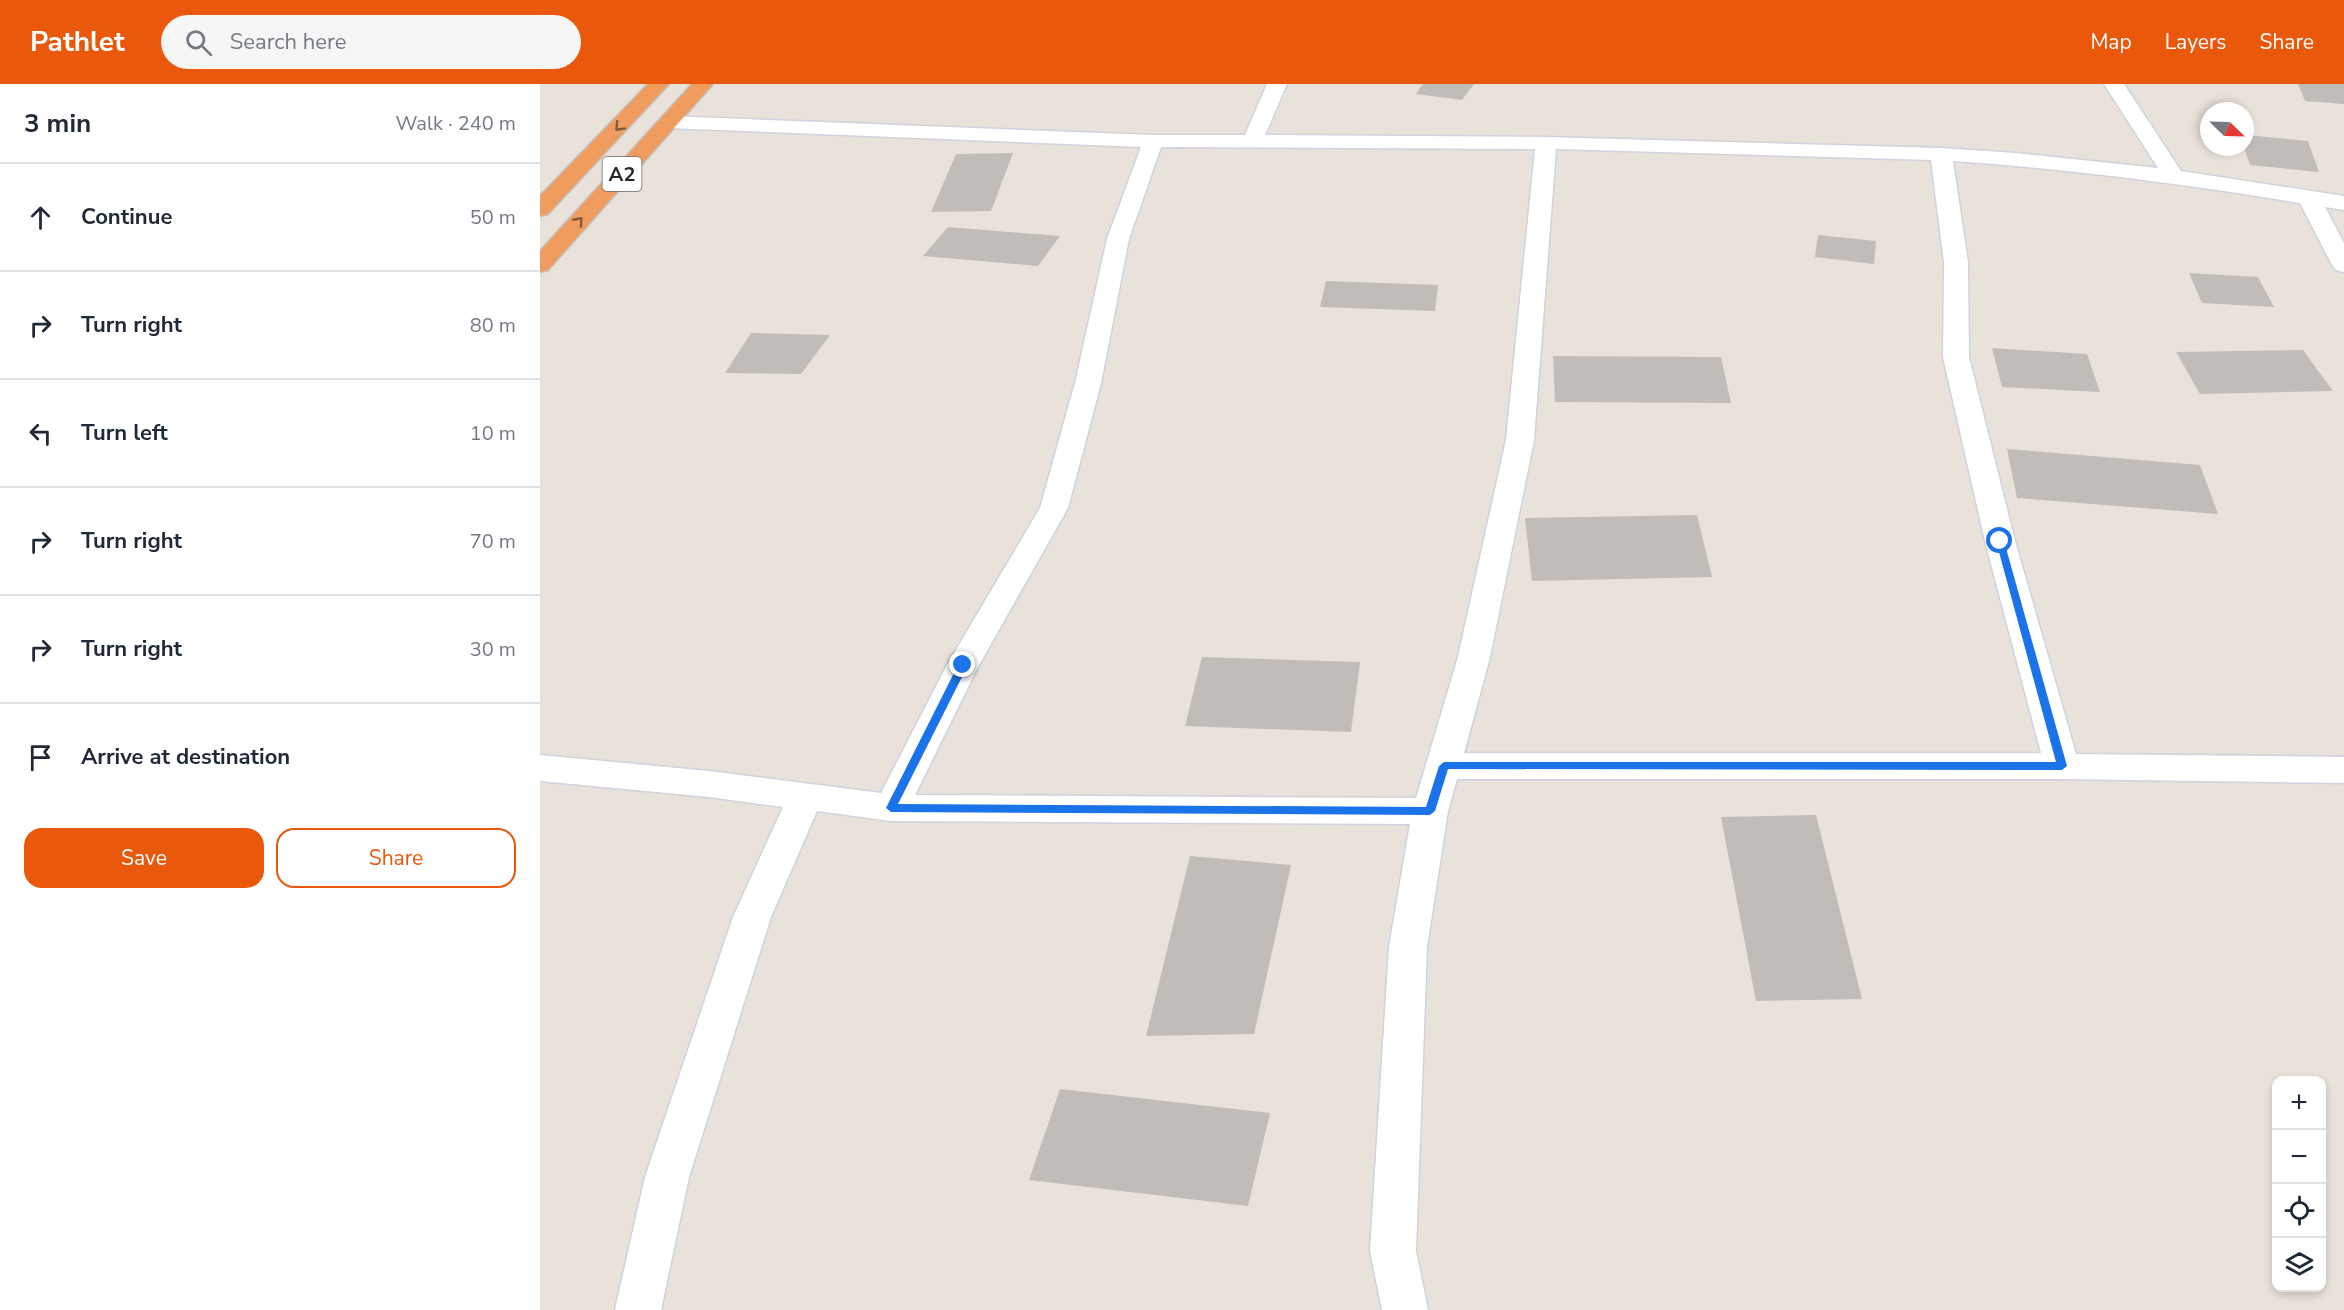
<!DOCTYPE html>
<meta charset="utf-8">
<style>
body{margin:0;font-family:"Nunito Sans",sans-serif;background:#f6f6f7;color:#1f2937}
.controls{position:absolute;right:18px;bottom:18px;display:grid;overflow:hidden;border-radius:12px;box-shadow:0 3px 9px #0003}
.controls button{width:54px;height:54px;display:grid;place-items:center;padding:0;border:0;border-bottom:2px solid #e0e1e3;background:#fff;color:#1f2937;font:30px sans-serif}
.compass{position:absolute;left:1660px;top:18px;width:54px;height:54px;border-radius:50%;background:#fff;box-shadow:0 3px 9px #0003;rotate:113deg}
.stop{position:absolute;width:18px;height:18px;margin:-14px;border:4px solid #1a73e8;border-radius:50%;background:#fff}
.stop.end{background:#1a73e8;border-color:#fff;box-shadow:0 2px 6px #0008}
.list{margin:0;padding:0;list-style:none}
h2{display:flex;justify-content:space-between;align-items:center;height:78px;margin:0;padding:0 24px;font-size:26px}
h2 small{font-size:20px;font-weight:400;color:#747a83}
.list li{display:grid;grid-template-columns:39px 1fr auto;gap:18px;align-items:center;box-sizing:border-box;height:108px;padding:0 24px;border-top:2px solid #e0e1e3}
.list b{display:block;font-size:22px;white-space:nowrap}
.list em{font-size:20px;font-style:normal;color:#747a83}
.actions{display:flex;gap:12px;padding:18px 24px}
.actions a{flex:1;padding:14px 0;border:2px solid #ea580c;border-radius:18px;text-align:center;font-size:21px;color:#ea580c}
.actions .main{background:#ea580c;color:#fff}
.icon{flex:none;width:33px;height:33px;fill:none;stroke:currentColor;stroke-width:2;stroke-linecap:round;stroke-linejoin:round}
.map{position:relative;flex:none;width:1804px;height:1226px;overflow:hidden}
header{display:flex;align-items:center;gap:36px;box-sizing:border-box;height:84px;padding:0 30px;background:#ea580c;color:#fff}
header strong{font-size:28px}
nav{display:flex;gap:33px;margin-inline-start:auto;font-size:21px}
.search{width:420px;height:54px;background:#f6f6f7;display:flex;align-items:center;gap:15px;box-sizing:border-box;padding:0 21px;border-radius:33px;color:#747a83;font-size:22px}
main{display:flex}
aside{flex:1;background:#fff}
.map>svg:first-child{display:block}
</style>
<header>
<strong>Pathlet</strong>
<div class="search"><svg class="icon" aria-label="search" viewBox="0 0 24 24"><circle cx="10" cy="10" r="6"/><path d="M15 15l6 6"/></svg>Search here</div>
<nav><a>Map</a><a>Layers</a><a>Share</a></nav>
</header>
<main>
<aside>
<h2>3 min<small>Walk · 240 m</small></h2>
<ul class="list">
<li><svg class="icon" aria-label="ahead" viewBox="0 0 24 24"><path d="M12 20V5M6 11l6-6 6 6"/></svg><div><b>Continue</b></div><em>50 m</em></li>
<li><svg class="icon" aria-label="right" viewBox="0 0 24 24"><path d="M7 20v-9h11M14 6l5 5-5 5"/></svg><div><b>Turn right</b></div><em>80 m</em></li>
<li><svg class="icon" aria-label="left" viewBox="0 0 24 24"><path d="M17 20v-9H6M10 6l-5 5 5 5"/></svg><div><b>Turn left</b></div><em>10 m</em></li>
<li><svg class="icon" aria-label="right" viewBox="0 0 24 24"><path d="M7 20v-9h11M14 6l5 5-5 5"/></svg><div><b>Turn right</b></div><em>70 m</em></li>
<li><svg class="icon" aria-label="right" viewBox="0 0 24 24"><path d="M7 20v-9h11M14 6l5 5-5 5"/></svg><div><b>Turn right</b></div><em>30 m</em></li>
<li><svg class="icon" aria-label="arrive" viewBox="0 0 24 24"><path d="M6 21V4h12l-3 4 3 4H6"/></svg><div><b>Arrive at destination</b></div></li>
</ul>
<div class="actions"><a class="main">Save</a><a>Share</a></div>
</aside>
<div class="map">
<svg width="1804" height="1226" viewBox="0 0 1804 1226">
<rect width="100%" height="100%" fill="#e9e2da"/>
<g fill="#c1bcb7">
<polygon points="883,0 934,0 922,16 876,10"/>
<polygon points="1758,0 1804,0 1804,20 1765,17"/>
<polygon points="1705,51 1768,57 1779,88 1710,81 1704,63"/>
<polygon points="473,69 451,127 391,128 416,70"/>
<polygon points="408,143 520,152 498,182 383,172"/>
<polygon points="1278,151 1336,157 1334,180 1275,173"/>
<polygon points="1649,189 1718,193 1734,223 1662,219"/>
<polygon points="786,197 898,201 895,227 780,223"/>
<polygon points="211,249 290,251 261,290 185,289"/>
<polygon points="1452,264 1547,270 1560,308 1462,303"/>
<polygon points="1763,266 1793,307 1660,310 1636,268"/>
<polygon points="1013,272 1181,273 1191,319 1015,318"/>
<polygon points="1467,365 1660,381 1678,430 1477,414"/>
<polygon points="1157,431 1172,493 992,497 985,434"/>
<polygon points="662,573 820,578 811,648 645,642"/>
<polygon points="1276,731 1322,915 1216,917 1181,733"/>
<polygon points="650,772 751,781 714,950 606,952"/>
<polygon points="520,1005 730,1029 708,1122 489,1096"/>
</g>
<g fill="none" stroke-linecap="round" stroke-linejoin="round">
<defs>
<path id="street" d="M727,0H747L725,51L1006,53L1401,64L1476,69L1618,84L1564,0H1584L1641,87L1804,112V126L1785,123L1804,159V188L1796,186L1792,181L1760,119C1645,100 1529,85 1413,77L1428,179L1429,273L1475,457L1536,670L1804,673V699L1522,695H917L908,727L887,863L876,1167L888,1226H842L830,1167L849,863L870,740L351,737L277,727L231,833L149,1093L121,1226H75L105,1093L193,833L243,723L169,713L0,697V671L169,687L341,709L407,581L500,424L535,299L567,155L601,63L128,44L121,42L118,38L121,34L128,32L613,51H705ZM621,63L995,65L966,356L918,573L876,714L375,711L439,581L528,424L561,299L589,155ZM1016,65L1391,76L1404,179L1403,273L1445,457L1501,669H924L950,573L994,356Z"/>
<g id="highway">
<polygon points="108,0 129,0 8,130 0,132 0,112"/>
<polygon points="152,0 173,0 8,186 0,188 0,167"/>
</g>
</defs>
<use href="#street" stroke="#cfd2df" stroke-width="3"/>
<use href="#highway" stroke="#c3c3c3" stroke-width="3"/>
<use href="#street" fill="#fff" fill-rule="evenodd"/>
<use href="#highway" fill="#f09c5e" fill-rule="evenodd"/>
</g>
<defs><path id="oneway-chevron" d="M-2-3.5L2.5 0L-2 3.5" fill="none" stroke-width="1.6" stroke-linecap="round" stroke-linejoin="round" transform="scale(1.5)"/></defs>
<g stroke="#815c40">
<use href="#oneway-chevron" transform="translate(79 43) rotate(133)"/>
<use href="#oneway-chevron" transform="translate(39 137) rotate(-48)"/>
</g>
<polygon fill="#1a73e8" points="1460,454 1464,457 1527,682 1522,686 908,685 895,727 890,731 351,728 346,724 418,581 423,578 428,581 358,720 886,723 899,682 904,678 1516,678 1456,457"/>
<g text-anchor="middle" stroke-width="6" stroke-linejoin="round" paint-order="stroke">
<rect fill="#fff" stroke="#686868" stroke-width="1.5" x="62.5" y="73" width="39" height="34" rx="4.5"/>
<g font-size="20" font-weight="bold" fill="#272727">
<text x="82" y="97">A2</text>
</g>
</g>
</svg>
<div class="controls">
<button>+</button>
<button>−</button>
<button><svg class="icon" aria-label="locate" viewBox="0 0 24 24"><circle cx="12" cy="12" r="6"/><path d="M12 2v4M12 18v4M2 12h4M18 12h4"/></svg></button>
<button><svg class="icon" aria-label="layers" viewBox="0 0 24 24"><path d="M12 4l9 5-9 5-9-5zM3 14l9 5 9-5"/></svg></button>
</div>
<svg class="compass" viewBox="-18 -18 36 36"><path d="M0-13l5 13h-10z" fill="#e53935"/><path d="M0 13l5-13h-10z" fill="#747a83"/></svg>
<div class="stop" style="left:1460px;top:457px"></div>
<div class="stop end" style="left:423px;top:581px"></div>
</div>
</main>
